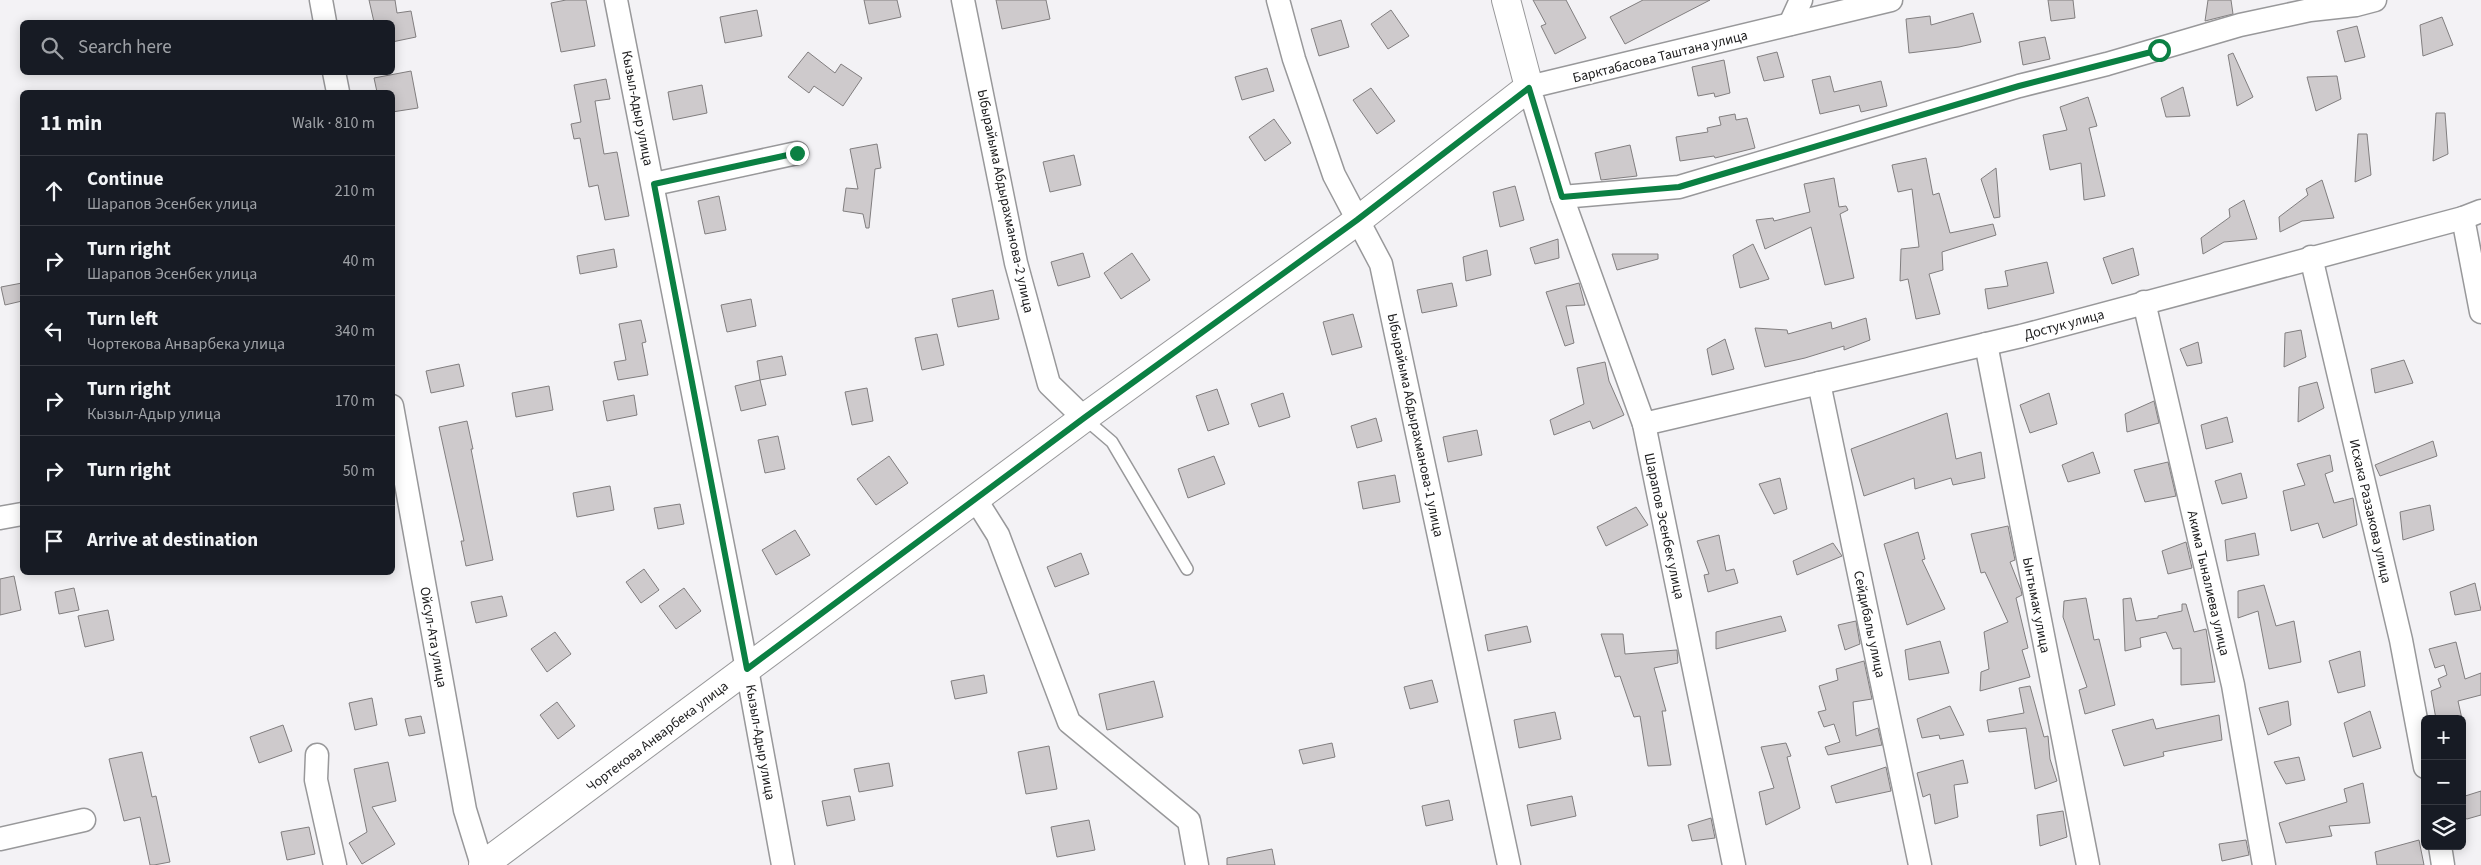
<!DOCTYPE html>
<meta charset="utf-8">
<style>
body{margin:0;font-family:"Source Sans 3",sans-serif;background:#20242c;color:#f1f3f6}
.controls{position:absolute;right:15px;bottom:15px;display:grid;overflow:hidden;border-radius:8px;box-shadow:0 2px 12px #0003}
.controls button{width:45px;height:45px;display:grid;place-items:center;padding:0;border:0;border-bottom:1px solid #363941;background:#171b24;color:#f1f3f6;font:25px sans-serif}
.stop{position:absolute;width:15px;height:15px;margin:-11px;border:4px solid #0b8043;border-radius:50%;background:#fff}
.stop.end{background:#0b8043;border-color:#fff;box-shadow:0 1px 5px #0008}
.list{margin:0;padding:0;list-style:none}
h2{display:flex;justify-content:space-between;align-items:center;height:65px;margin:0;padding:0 20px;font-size:21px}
h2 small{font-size:16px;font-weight:400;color:#9ea1a6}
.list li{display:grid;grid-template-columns:32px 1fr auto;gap:15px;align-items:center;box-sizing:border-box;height:70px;padding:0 20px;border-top:1px solid #363941}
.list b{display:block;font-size:19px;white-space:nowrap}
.list p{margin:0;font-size:16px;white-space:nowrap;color:#9ea1a6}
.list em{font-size:16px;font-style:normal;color:#9ea1a6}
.icon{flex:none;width:28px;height:28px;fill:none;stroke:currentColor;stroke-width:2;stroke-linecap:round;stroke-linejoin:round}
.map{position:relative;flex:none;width:2481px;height:865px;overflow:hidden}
.search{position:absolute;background:#171b24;box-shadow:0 2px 12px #0003;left:20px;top:20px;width:375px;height:55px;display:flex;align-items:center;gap:12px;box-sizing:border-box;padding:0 18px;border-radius:8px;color:#9ea1a6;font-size:19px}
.panel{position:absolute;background:#171b24;box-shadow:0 2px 12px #0003;left:20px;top:90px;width:375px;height:485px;border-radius:8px}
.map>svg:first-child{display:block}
</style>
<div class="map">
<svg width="2481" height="865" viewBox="0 0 2481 865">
<rect width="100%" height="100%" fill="#f3f2f5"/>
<g fill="#cecacc" stroke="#817e7f">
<polygon points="369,0 395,0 397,13 411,11 416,37 392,42 392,22 374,22"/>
<polygon points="566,0 586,0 595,46 561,52 551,3"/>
<polygon points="864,0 897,0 901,17 869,24"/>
<polygon points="996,0 1046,0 1050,19 1002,29"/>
<polygon points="1533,0 1566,0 1586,38 1555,54 1541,26 1546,24"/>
<polygon points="1643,0 1710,0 1625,44 1610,17"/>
<polygon points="2048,0 2073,0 2075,18 2051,21"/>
<polygon points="2208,0 2231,0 2233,14 2205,21"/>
<polygon points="757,10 762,36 725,43 720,17"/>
<polygon points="1391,10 1409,36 1388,49 1371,24"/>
<polygon points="1973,13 1981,42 1959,47 1909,53 1906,19 1930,16 1931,25"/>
<polygon points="2442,17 2453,45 2423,56 2420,25"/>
<polygon points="1341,20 1349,47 1319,56 1311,29"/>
<polygon points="2357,26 2365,57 2345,62 2337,31"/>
<polygon points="2045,37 2050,59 2023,65 2019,42"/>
<polygon points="808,52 835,73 841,64 862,78 843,106 814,86 809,93 788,77"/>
<polygon points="1777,52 1784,77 1764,81 1757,57"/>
<polygon points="2233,53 2253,97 2237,106 2228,55"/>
<polygon points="1724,60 1730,93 1715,97 1714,93 1698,96 1692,67"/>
<polygon points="1267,68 1274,91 1242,100 1235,77"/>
<polygon points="411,71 418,108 392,112 392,92 377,92 374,78"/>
<polygon points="1830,76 1834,92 1881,81 1887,106 1861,112 1859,105 1820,114 1812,80"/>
<polygon points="2337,76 2341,99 2316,111 2307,77"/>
<polygon points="606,79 610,99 595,101 604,154 617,152 629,216 605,220 598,185 589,187 580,138 574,139 571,124 581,122 574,85"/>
<polygon points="702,85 707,113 673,120 668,92"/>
<polygon points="2183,87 2190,116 2166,117 2161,98"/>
<polygon points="1371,88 1395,121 1377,134 1353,100"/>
<polygon points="2088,97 2097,126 2089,128 2105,196 2084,200 2081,163 2050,170 2043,135 2067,130 2060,107"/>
<polygon points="2436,113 2445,113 2448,154 2433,161"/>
<polygon points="1735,114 1736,120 1747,118 1755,148 1715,158 1714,156 1680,161 1676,137 1708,132 1707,128 1721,125 1719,117"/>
<polygon points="1274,119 1291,143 1265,161 1249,137"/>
<polygon points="2358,134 2367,134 2371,175 2355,182"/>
<polygon points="877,144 881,168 875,169 869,228 866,228 863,214 843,211 846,188 858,189 850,149"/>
<polygon points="1630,145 1637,176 1601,180 1595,153"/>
<polygon points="1074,155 1081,185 1050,192 1043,162"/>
<polygon points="1926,158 1933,195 1939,193 1950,233 1993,224 1996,235 1942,252 1943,270 1929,274 1940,314 1916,319 1908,279 1900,281 1901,249 1919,247 1912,189 1898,192 1892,165"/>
<polygon points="1996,168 2000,217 1994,218 1981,179"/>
<polygon points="1834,178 1839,207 1846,206 1848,210 1840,214 1854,278 1825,285 1811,227 1765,249 1756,220 1773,218 1774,221 1810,212 1804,184"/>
<polygon points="2322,180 2334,218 2302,221 2280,232 2279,217 2308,195 2306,189"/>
<polygon points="1515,186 1524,220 1500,227 1493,192"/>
<polygon points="719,196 726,230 705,234 698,201"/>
<polygon points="2244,200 2257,239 2224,242 2203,254 2201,238 2230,217 2229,209"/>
<polygon points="1558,239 1559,258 1535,264 1530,248"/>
<polygon points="1753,244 1769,279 1740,288 1733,255"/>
<polygon points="2133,248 2139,275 2112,284 2103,258"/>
<polygon points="614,249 617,267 580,274 577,256"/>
<polygon points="1487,250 1491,275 1466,281 1463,257"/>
<polygon points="1083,253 1090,277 1058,286 1051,262"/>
<polygon points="1132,253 1150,280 1121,299 1104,273"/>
<polygon points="1612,254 1658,254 1658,259 1617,270"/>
<polygon points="2047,262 2054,293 1988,309 1985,289 2008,286 2005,271"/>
<polygon points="22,283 22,301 5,305 1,287"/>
<polygon points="1452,283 1457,306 1422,313 1417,290"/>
<polygon points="1579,283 1585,305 1566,306 1574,343 1565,346 1546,292"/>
<polygon points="993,290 999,319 958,327 952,299"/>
<polygon points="751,299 756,326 727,332 721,305"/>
<polygon points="1353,314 1362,347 1332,355 1323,322"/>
<polygon points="1866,318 1870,340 1844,350 1844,346 1805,358 1765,367 1755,328 1787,330 1788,334 1831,322 1832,329"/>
<polygon points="641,320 646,342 642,343 648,375 618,380 614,362 626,360 619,324"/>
<polygon points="2301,330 2306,357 2284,367 2285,333"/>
<polygon points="937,334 944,365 922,370 915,338"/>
<polygon points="1725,339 1734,369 1712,375 1707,349"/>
<polygon points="2198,342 2202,363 2187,366 2180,349"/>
<polygon points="782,356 786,375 760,380 757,361"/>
<polygon points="2404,360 2413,383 2375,393 2371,369"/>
<polygon points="1605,362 1609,381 1624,415 1593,429 1590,421 1554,435 1550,420 1584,404 1577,368"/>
<polygon points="459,364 464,386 431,393 426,371"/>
<polygon points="760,380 766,405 741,411 735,386"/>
<polygon points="2317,382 2324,408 2298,422 2299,387"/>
<polygon points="549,386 553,410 516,417 512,393"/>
<polygon points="867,388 873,421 852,425 845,392"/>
<polygon points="1217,389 1229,424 1208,431 1196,396"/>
<polygon points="1283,393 1290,417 1259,427 1251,404"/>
<polygon points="2049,393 2057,424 2030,433 2020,405"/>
<polygon points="634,395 637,415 607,421 603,401"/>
<polygon points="2154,401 2159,423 2127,432 2125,414"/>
<polygon points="1947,413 1956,459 1981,452 1985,478 1953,485 1951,478 1915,489 1914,478 1864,496 1851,449"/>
<polygon points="2227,417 2233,442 2206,449 2201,425"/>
<polygon points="1376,418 1382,441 1357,448 1351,426"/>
<polygon points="467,421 473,449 471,449 493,560 466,566 461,541 464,541 439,427"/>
<polygon points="1477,430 1482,455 1448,462 1443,437"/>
<polygon points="778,436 785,469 765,473 758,440"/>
<polygon points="2433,441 2437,456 2380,476 2375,465"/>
<polygon points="2093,452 2100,473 2068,482 2062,465"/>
<polygon points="2330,455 2333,471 2325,474 2334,503 2353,498 2357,525 2323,538 2318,523 2291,531 2283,491 2305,485 2297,464"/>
<polygon points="889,456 908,483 876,505 857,479"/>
<polygon points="1214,456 1225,484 1188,498 1178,469"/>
<polygon points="2168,462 2176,496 2145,502 2134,470"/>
<polygon points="2241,473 2247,498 2222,504 2215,481"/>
<polygon points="1395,475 1400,502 1363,509 1358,482"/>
<polygon points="1780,478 1787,509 1774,514 1759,484"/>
<polygon points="610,486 614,510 577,517 573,493"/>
<polygon points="680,504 684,524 658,529 654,508"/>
<polygon points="2430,505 2434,530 2403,540 2400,512"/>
<polygon points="1636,507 1648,525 1606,546 1597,527"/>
<polygon points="2008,526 2015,560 2010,562 2021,590 2022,595 2016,598 2028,648 2022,650 2030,677 1980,691 1981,672 1989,669 1984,632 2008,622 1985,572 1981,573 1971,534"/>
<polygon points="795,530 810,555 776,575 762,550"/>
<polygon points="1918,532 1925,559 1922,560 1945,609 1907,625 1884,544"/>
<polygon points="2255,533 2259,555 2227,561 2225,540"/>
<polygon points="1719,535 1726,571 1734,569 1738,583 1708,592 1704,575 1709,574 1697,541"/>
<polygon points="2186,542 2192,568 2168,574 2162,551"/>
<polygon points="1833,543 1842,556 1797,575 1793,561"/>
<polygon points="1081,553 1089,574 1055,587 1047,567"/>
<polygon points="644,569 659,590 641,603 626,582"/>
<polygon points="14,576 21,610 0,615 0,579"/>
<polygon points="2475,583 2481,610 2455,615 2450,592"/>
<polygon points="2264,585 2276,626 2294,621 2301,662 2269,669 2258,611 2238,618 2238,591"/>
<polygon points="74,588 79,610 59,614 55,592"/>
<polygon points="684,588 701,611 676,629 659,606"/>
<polygon points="502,596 507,616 476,623 471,602"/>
<polygon points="2086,598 2094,640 2099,639 2115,705 2085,714 2079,690 2087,687 2063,617 2064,601"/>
<polygon points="2131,598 2136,621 2158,618 2158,616 2182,611 2182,604 2186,604 2194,632 2206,629 2215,682 2181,685 2181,648 2173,649 2166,632 2140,638 2141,647 2125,651 2123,599"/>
<polygon points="108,610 114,640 85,647 78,616"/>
<polygon points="1781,616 1786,631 1716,649 1716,632"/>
<polygon points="1856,621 1860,644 1845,650 1838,625"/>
<polygon points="1527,626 1531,642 1488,651 1485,635"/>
<polygon points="555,632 571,654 547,672 531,649"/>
<polygon points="1601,634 1623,634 1625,654 1677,650 1678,663 1654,668 1666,711 1662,711 1671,765 1648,766 1640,716 1634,717 1620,676 1615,677"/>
<polygon points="1940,641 1949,673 1909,680 1905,650"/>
<polygon points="2456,642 2465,679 2481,673 2481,695 2458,701 2462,719 2436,719 2431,691 2441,687 2438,679 2447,675 2444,665 2435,668 2429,649"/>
<polygon points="2360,651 2365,686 2338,693 2329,661"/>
<polygon points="1864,661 1872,699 1853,702 1856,736 1878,728 1882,745 1828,755 1825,747 1840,742 1834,724 1824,727 1818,712 1826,710 1819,686 1838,680 1836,669"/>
<polygon points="984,675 987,693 955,699 951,681"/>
<polygon points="1432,680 1438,702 1410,709 1404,687"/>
<polygon points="1154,681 1163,717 1107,730 1099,694"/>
<polygon points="2030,686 2044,737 2048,736 2050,759 2057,781 2035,789 2026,728 1989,732 1987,720 2024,713 2019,688"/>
<polygon points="372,698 377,725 355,730 349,703"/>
<polygon points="2288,701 2291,725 2268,735 2259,708"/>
<polygon points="557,702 575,726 558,739 540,715"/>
<polygon points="1950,706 1964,735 1940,739 1939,735 1922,738 1917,719"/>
<polygon points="2370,711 2381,748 2353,757 2344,723"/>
<polygon points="1555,712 1561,739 1519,748 1514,720"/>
<polygon points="2219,715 2222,740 2163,752 2164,756 2124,766 2112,730 2153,719 2156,729"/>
<polygon points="421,716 425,733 409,736 405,719"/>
<polygon points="283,725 292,751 259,763 250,737"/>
<polygon points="1332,743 1335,757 1303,764 1299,750"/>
<polygon points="1786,743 1791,756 1787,757 1800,808 1766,825 1759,792 1774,788 1761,747"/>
<polygon points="1049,746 1057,789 1026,794 1018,752"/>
<polygon points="142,752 152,797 156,796 170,862 154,865 150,865 140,817 124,821 109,759"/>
<polygon points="2299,757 2305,780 2286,784 2274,762"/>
<polygon points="1963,760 1968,783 1954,785 1958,817 1935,824 1930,794 1923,797 1917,773"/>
<polygon points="388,762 396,801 372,807 395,844 362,864 349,843 367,832 354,769"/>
<polygon points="889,763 893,786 859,792 854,769"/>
<polygon points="1886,767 1891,791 1836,803 1831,786"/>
<polygon points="2363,783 2370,823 2329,826 2332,836 2286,843 2279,823 2347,802 2344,789"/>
<polygon points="2481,791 2481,815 2467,819 2462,817 2462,797"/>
<polygon points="850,796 855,820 827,826 822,801"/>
<polygon points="1572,796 1576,816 1531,826 1527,805"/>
<polygon points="1449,800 1453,820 1426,826 1422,806"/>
<polygon points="2063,811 2067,837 2040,846 2037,815"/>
<polygon points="1711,818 1715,838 1692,841 1688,825"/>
<polygon points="1089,820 1095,850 1057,857 1051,827"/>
<polygon points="309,827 315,854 287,860 281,832"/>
<polygon points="2246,840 2249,855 2222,861 2219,844"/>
<polygon points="2419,840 2424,865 2377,865 2375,852"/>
<polygon points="1272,849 1275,865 1227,865 1227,858"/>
</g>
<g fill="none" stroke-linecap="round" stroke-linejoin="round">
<defs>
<polyline id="lane" points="1084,418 1112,442 1187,569"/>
<g id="street">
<polyline points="321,0 325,22"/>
<polyline points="616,0 747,669 783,865"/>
<polyline points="963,0 1016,263 1049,384 1084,418"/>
<polyline points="1278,0 1294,59 1334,175 1381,264 1509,865"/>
<polyline points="1790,24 1801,0"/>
<polyline points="334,72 338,92"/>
<polyline points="654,184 797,153"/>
<polyline points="1562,197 1679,187 2019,86 2107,64 2240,25 2310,10 2356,5 2375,0"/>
<polyline points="2463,218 2481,312"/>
<polyline points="2311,257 2401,640 2425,767"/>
<polyline points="2144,302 2233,685 2264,865"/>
<polyline points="1986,344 2088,865"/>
<polyline points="1819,383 1920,865"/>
<polyline points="392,406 465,810 482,865"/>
<polyline points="1644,424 2021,336 2463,218 2481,211"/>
<polyline points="976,500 998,535 1069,722 1189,821 1197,865"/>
<polyline points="0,518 22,514"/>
<polyline points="317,755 316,780 335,865"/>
<polyline points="0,839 84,820"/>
<polyline points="2440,846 2443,865"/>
<polyline points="1734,865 1644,424 1562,197 1529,87 1891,0"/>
</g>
<polyline id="secondary" points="483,865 1084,418 1357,221 1529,87 1506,0"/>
</defs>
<use href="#lane" stroke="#98989a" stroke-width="14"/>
<use href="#street" stroke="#98989a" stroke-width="25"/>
<use href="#secondary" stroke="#98989a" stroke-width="30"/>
<use href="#lane" stroke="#fff" stroke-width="11"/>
<use href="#street" stroke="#fff" stroke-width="22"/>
<use href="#secondary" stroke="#fff" stroke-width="28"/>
</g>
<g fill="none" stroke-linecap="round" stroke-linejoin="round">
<polyline stroke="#0b8043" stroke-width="6" points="797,153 654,184 747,669 1084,418 1357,220 1529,88 1562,197 1679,187 2019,86 2159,50"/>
</g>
<g text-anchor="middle" stroke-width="4.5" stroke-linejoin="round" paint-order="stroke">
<g font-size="14" fill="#202021" stroke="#fff">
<text transform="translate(1660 56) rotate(-14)" y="5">Барктабасова Таштана улица</text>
<text transform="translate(638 108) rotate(79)" y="5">Кызыл-Адыр улица</text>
<text transform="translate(1006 201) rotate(78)" y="5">Ыбырайыма Абдырахманова-2 улица</text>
<text transform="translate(2064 324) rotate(-15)" y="5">Достук улица</text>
<text transform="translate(1416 425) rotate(78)" y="5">Ыбырайыма Абдырахманова-1 улица</text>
<text transform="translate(2371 511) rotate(77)" y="5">Исхака Раззакова улица</text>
<text transform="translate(1665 526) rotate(78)" y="5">Шарапов Эсенбек улица</text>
<text transform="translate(2209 583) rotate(77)" y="5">Акима Тыналиева улица</text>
<text transform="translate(2037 605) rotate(79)" y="5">Ынтымак улица</text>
<text transform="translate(1870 624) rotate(78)" y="5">Сейдибалы улица</text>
<text transform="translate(434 637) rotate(80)" y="5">Ойсул-Ата улица</text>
<text transform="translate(657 736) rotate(-37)" y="5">Чортекова Анварбека улица</text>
<text transform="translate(761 742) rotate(80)" y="5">Кызыл-Адыр улица</text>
</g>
</g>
</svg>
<div class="controls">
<button>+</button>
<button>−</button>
<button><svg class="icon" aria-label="layers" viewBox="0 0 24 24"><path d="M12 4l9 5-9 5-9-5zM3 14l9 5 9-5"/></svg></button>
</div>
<div class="stop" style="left:2159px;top:50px"></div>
<div class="stop end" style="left:797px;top:153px"></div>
<div class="search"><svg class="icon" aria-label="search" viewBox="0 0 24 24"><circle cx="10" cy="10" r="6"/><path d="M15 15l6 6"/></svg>Search here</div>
<section class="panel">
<h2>11 min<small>Walk · 810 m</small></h2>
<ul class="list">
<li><svg class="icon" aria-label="ahead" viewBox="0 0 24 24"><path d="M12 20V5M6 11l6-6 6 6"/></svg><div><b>Continue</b><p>Шарапов Эсенбек улица</p></div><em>210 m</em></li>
<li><svg class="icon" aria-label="right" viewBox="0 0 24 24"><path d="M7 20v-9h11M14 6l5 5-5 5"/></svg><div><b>Turn right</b><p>Шарапов Эсенбек улица</p></div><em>40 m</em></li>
<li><svg class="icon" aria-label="left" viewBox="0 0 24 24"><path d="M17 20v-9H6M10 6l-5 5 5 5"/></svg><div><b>Turn left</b><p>Чортекова Анварбека улица</p></div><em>340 m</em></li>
<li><svg class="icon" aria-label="right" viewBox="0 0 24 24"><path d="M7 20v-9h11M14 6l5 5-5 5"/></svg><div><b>Turn right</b><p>Кызыл-Адыр улица</p></div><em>170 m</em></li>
<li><svg class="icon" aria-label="right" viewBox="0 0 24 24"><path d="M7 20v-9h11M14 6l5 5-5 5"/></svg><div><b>Turn right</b></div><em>50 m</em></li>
<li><svg class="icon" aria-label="arrive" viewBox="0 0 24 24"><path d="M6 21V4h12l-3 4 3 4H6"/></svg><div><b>Arrive at destination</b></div></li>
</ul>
</section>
</div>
